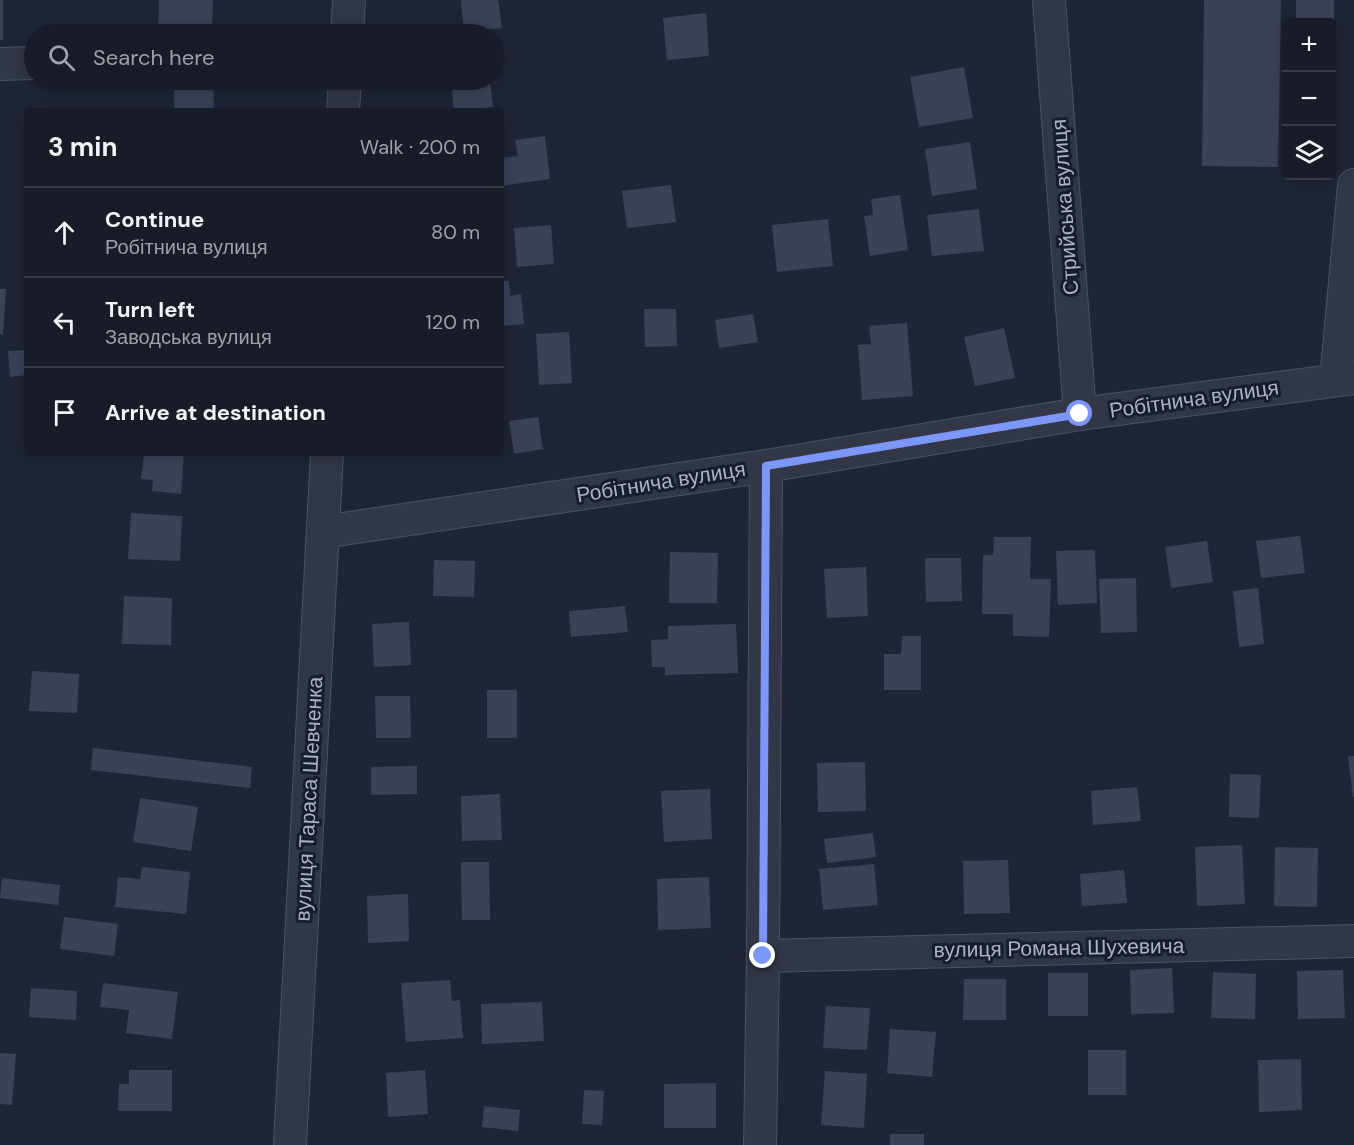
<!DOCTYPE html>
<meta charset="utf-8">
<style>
body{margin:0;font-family:"DM Sans",sans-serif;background:#242934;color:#f1f3f6}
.controls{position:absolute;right:18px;top:18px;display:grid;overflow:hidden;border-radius:6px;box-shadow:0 3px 15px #0003}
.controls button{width:54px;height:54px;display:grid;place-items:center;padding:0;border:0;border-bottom:2px solid #363a45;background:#171c28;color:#f1f3f6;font:30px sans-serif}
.stop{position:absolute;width:18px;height:18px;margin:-14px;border:4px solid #7c97f9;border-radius:50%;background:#fff}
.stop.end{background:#7c97f9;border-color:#fff;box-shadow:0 2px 6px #0008}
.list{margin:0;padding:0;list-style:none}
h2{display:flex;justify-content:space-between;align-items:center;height:78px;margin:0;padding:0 24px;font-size:26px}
h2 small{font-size:20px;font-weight:400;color:#9ea1a8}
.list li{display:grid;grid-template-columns:39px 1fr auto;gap:18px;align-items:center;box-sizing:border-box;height:90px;padding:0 24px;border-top:2px solid #363a45}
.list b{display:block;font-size:22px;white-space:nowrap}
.list p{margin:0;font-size:20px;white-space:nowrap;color:#9ea1a8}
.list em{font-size:20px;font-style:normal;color:#9ea1a8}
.icon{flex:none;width:33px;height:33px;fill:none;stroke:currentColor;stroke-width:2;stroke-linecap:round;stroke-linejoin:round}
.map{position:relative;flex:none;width:1354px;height:1145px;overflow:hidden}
.search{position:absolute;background:#171c28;box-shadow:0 3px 15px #0003;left:24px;top:24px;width:480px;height:66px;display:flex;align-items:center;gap:15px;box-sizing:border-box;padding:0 21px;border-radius:33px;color:#9ea1a8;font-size:22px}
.panel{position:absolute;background:#171c28;box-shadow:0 3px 15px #0003;left:24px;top:108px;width:480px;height:348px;border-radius:6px}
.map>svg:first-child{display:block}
</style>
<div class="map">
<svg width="1354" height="1145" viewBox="0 0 1354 1145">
<rect width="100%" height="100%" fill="#1f2536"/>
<g fill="#3b4257">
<rect x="0" y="0" width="3" height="40"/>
<polygon points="159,0 213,0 212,33 158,32"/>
<polygon points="461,0 498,0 502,28 464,32"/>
<polygon points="1204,0 1281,0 1278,167 1202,166"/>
<rect x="1296" y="0" width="38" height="22"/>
<polygon points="706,13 709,56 667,60 663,18"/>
<polygon points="964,67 973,118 919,127 910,77"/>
<polygon points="174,80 213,80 214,111 174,111"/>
<polygon points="451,80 490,80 493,107 454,111"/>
<polygon points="545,136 550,179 501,186 501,158 518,156 515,140"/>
<polygon points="970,142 977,189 932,196 925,149"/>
<polygon points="671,185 676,222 627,228 622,191"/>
<polygon points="900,195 908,250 870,256 864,216 873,215 871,199"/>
<polygon points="979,209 984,251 932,256 927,215"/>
<polygon points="828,219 833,266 777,272 772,225"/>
<polygon points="551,225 554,264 517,267 514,228"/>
<polygon points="501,281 509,281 510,296 521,294 524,324 501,326"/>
<polygon points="0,289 6,289 3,334 0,334"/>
<polygon points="644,309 676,309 677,346 645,347"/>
<polygon points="753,314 758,342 719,348 715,320"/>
<polygon points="907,323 913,396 862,400 858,345 871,344 869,326"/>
<polygon points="1004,328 1015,378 975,386 964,337"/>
<polygon points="569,332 572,383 539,385 536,334"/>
<polygon points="27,350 27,375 10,377 8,351"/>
<polygon points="538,417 543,449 514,454 509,421"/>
<polygon points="153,453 184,453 181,494 152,491 153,480 141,479 144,454 153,455"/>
<polygon points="131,513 182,516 180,561 128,559"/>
<polygon points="1300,536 1305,573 1261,578 1256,541"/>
<polygon points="994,537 1031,537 1030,579 1051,579 1049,637 1013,636 1013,614 982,614 983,555 993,555"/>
<polygon points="1207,541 1213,582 1171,588 1165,547"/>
<polygon points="1095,550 1097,603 1058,605 1056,551"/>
<polygon points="670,552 718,553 717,603 669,603"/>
<polygon points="925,558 961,558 962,601 926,602"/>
<polygon points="434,560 475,561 474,597 433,596"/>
<polygon points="866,567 868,616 827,618 824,569"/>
<polygon points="1136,578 1137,632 1101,633 1099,579"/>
<polygon points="1258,588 1264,644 1239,647 1233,591"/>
<polygon points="124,596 172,598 171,645 122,644"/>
<polygon points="625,606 628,632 571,637 569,611"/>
<polygon points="409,622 411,665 374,667 372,624"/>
<polygon points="736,624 738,673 665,675 665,667 652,667 651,640 668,639 668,626"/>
<polygon points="902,636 921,636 921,690 884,690 884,654 901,654"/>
<polygon points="32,671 79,674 77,713 29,711"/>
<rect x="487" y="690" width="30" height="48"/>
<polygon points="375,696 410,696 411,738 376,738"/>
<polygon points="93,748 252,767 250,788 91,770"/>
<polygon points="1348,756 1354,756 1354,797 1353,797"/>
<polygon points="865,762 866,811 818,812 817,763"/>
<polygon points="417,766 417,794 371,795 371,767"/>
<polygon points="1230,774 1261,775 1259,818 1229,817"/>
<polygon points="1137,787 1141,821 1093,825 1091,791"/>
<polygon points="710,789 712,839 664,842 661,791"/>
<polygon points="500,794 502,840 462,841 461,796"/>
<polygon points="140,798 198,807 191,851 133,842"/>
<polygon points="873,833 876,857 827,863 824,839"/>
<polygon points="1242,845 1245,904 1197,906 1195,847"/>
<polygon points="1275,847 1318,848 1317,907 1274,906"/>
<polygon points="1008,860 1010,913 964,914 963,861"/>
<polygon points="461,862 489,862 490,920 462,920"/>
<polygon points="874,864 878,905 823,910 819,869"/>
<polygon points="142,867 190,872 186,914 115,907 118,877 140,879"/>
<polygon points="1124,870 1127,903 1082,906 1080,874"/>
<polygon points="709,877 711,928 658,930 657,879"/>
<polygon points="2,878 60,885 58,905 0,898"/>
<polygon points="408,894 409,941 368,943 367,896"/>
<polygon points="64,917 118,924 114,956 60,949"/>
<polygon points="1172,968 1174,1013 1131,1014 1130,970"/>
<polygon points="1343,970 1345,1018 1298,1019 1297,971"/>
<polygon points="1213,972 1256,974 1255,1019 1211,1018"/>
<rect x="1048" y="973" width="40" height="43"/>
<polygon points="964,979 1006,979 1006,1020 963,1020"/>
<polygon points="450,980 452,1001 460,1000 463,1038 406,1042 401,983"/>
<polygon points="103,983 178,992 172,1039 126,1033 129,1010 100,1007"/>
<polygon points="31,988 77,991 76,1020 29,1017"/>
<polygon points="542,1002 544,1041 482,1044 481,1004"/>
<polygon points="826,1006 870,1008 867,1050 823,1048"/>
<polygon points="890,1029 936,1032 932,1077 887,1073"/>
<rect x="1088" y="1050" width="38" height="45"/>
<polygon points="0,1053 16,1054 12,1105 0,1104"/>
<polygon points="1301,1059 1302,1110 1259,1112 1258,1060"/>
<polygon points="129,1070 172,1070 172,1111 118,1111 119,1084 129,1084"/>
<polygon points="425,1070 428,1114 388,1117 386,1073"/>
<polygon points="825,1071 867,1074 864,1128 821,1125"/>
<polygon points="716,1083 716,1128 664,1128 664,1084"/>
<polygon points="584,1090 604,1091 602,1125 582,1124"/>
<polygon points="484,1106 520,1110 518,1131 482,1127"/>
<rect x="890" y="1134" width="34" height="11"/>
</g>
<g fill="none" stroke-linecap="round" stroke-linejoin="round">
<defs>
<g id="minor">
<polyline points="1049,0 1080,414"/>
<polyline points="347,34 349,0"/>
<polyline points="0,64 34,63"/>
<polyline points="343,111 345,80"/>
<polyline points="1336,380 1354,185"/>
<polyline points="323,532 766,466 1080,414 1354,378"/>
<polyline points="763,956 1354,941"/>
<polyline points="290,1145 327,453"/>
<polyline points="760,1145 763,956 766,466"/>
</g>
</defs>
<use href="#minor" stroke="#4d5262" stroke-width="34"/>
<use href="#minor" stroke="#323747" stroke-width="32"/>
</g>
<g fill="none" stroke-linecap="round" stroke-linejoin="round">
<polyline stroke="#7c97f9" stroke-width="8" points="763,956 766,466 1080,414"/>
</g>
<g text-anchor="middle" stroke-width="6" stroke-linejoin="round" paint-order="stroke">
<g font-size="21" fill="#acb1c4" stroke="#181d2b">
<text transform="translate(1065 207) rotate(-94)" y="7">Стрийська вулиця</text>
<text transform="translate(1194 399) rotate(-8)" y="7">Робітнича вулиця</text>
<text transform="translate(661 482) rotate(-9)" y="7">Робітнича вулиця</text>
<text transform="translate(309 799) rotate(-87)" y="7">вулиця Тараса Шевченка</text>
<text transform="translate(1059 948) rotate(-1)" y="7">вулиця Романа Шухевича</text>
</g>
</g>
</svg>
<div class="controls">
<button>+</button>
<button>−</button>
<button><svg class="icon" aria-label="layers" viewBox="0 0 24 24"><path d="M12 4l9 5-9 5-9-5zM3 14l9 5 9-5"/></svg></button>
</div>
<div class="stop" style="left:1080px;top:414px"></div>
<div class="stop end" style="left:763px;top:956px"></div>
<div class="search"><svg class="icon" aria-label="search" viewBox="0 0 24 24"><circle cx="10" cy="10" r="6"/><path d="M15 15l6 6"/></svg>Search here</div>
<section class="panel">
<h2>3 min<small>Walk · 200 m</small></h2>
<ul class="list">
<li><svg class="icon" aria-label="ahead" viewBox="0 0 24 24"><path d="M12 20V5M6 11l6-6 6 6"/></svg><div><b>Continue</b><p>Робітнича вулиця</p></div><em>80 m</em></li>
<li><svg class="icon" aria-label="left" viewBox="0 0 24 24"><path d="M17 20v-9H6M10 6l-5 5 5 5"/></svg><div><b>Turn left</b><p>Заводська вулиця</p></div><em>120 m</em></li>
<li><svg class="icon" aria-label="arrive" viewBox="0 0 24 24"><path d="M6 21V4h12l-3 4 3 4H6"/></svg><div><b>Arrive at destination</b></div></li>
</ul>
</section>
</div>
